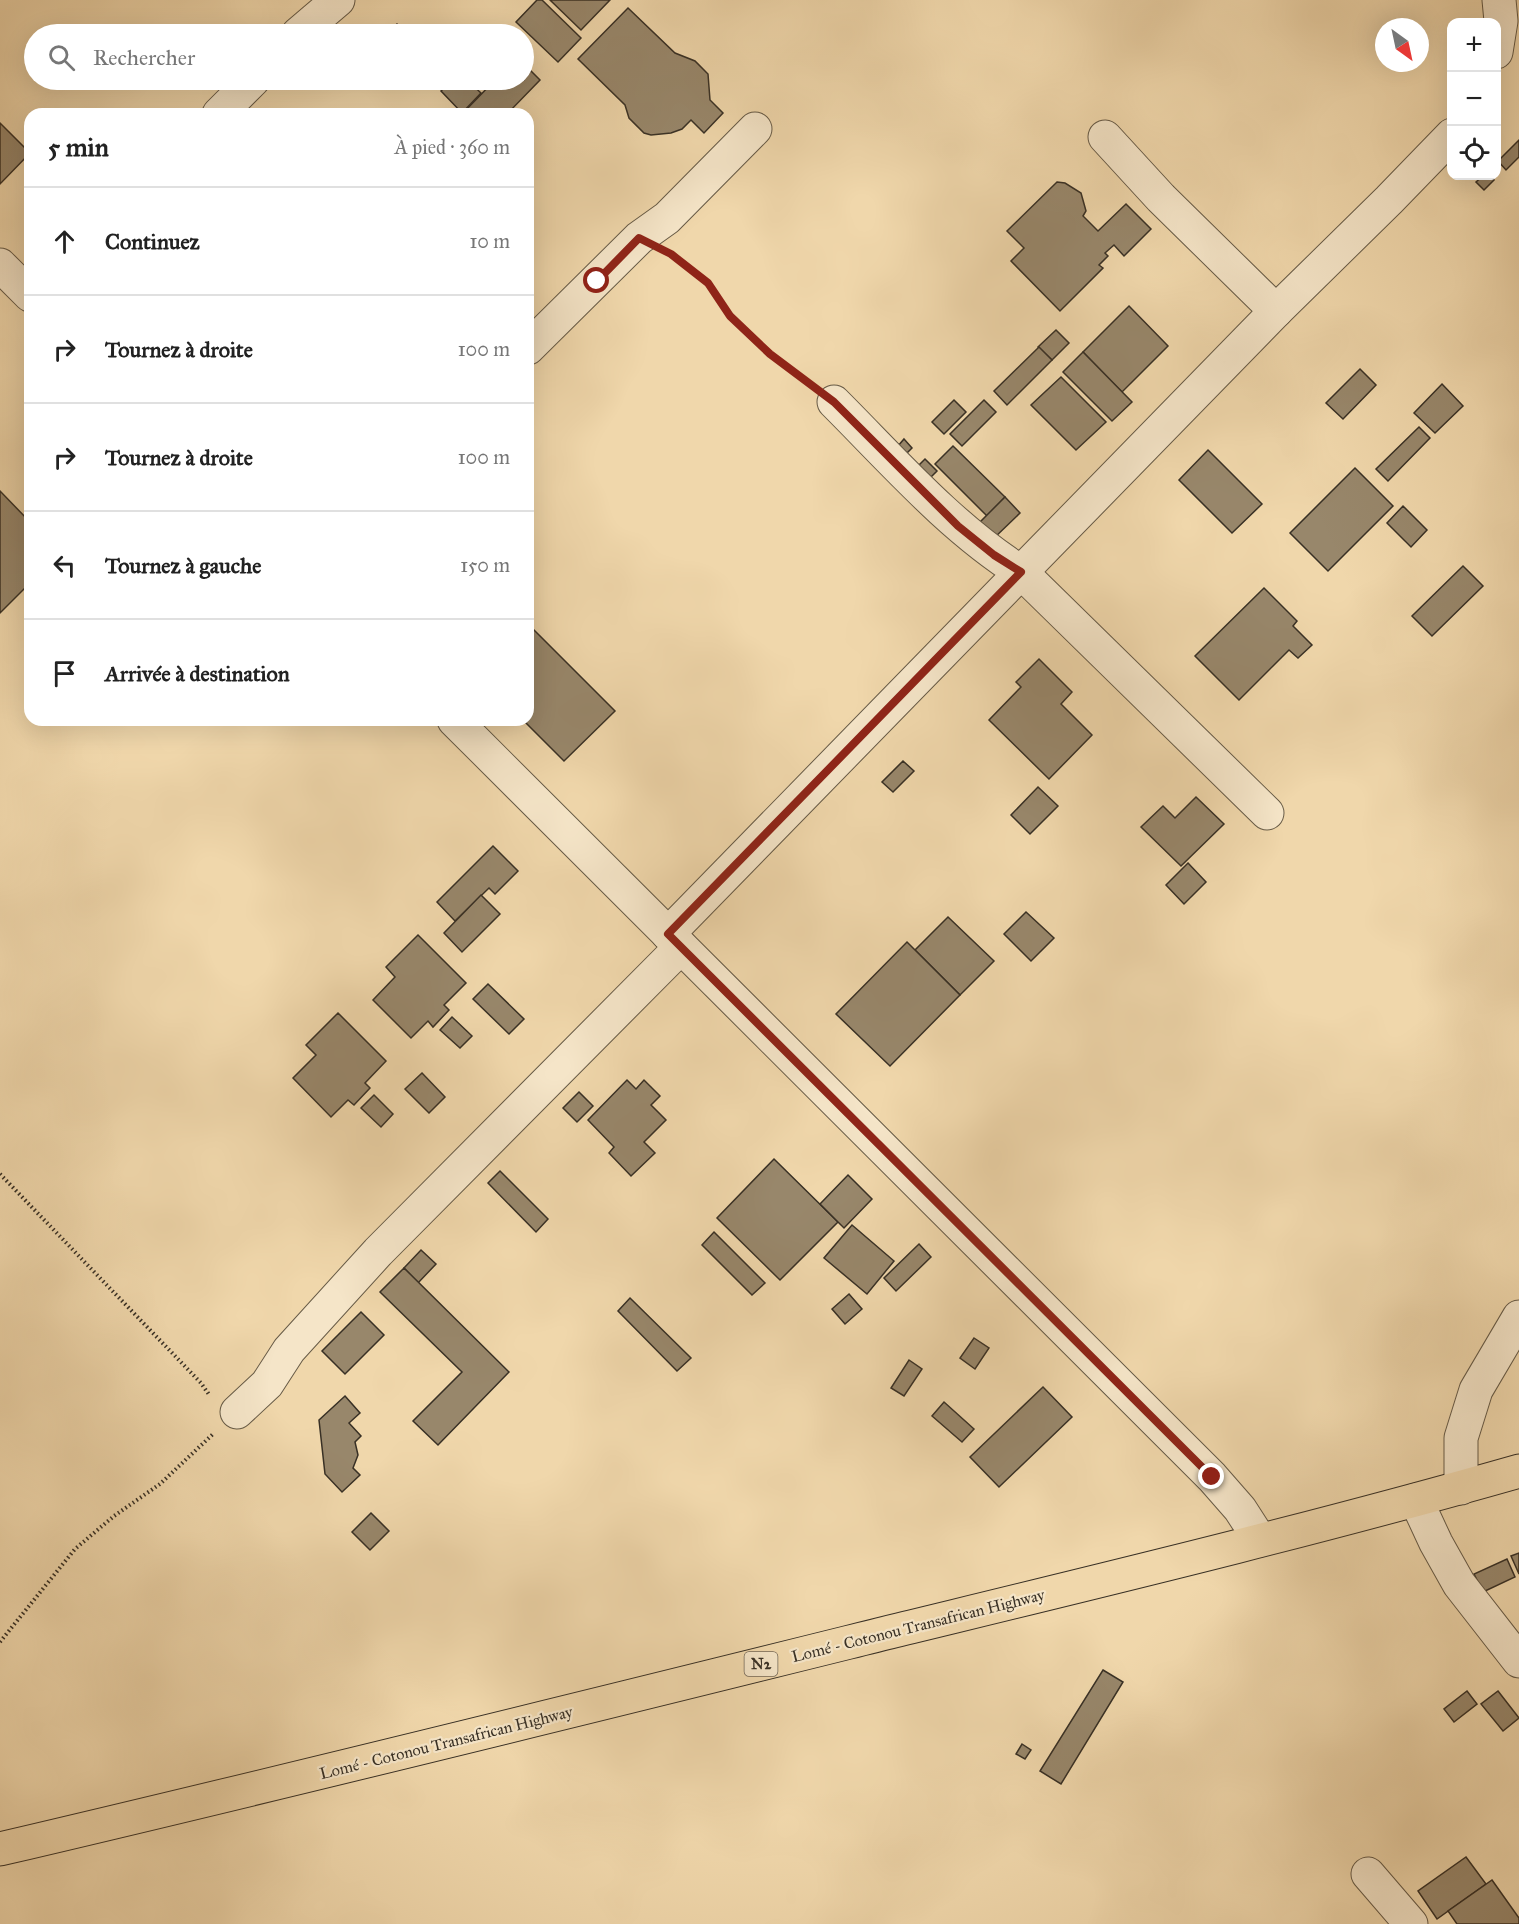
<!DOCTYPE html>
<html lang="fr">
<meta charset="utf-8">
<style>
body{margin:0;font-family:"IM FELL Great Primer",serif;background:#f2f2f2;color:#222}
.controls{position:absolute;right:18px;top:18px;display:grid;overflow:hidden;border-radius:12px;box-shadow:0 6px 24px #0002}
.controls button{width:54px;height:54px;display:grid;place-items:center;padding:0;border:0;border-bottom:2px solid #e0e0e0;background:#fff;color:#222;font:30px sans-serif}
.compass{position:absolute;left:1375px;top:18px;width:54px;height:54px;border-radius:50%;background:#fff;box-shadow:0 6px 24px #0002;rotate:147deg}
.stop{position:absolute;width:18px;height:18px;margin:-14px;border:4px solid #8f2418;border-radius:50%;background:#fff}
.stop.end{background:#8f2418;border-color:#fff;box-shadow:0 2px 6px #0008}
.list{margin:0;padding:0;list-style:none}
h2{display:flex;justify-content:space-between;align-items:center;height:78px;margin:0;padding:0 24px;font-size:26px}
h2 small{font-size:20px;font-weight:400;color:#767676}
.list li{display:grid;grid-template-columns:39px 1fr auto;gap:18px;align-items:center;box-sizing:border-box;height:108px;padding:0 24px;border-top:2px solid #e0e0e0}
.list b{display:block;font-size:22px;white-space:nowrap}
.list em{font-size:20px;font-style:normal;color:#767676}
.icon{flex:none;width:33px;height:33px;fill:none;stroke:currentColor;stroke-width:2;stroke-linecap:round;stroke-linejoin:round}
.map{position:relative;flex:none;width:1519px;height:1924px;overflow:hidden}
.search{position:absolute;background:#fff;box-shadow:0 6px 24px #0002;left:24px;top:24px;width:510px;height:66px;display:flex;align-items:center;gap:15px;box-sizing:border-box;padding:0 21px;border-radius:33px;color:#767676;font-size:22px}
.panel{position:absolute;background:#fff;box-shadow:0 6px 24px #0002;left:24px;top:108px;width:510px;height:618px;border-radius:18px}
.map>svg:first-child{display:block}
</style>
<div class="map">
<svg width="1519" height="1924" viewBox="0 0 1519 1924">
<rect width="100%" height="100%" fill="#f0d7ab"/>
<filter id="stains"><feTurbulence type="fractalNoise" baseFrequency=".00333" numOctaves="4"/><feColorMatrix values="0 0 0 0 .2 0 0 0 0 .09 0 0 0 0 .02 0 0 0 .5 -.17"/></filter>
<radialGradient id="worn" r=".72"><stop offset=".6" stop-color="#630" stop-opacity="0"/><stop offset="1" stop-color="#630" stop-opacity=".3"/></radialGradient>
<g fill="#98876b" stroke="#383025" stroke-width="1.5">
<polygon points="537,0 542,0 581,38 558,62 516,22"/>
<polygon points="550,0 610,0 581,30"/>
<polygon points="628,8 675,53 695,61 708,74 710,100 723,113 704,133 691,120 682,129 671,133 651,135 644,133 629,118 625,105 578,59"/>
<polygon points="397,24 409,34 386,34"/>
<polygon points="524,64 540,80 507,114 463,113 495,80 524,80"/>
<polygon points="452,80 467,80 481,93 462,113 441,91"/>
<polygon points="0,123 30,153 0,184"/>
<polygon points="1519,140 1519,157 1506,170 1498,161"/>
<polygon points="1483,176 1490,176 1494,180 1484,190 1476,182"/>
<polygon points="1057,182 1065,183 1081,193 1086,211 1083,216 1098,231 1126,204 1151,229 1124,256 1114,245 1105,253 1108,256 1099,265 1103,268 1060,311 1011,261 1024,248 1007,231"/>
<polygon points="1129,306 1168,346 1122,392 1083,352"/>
<polygon points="1056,330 1069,343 1052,360 1038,347"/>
<polygon points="1039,347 1052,360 1007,405 994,391"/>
<polygon points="1083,352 1132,402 1112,421 1063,372"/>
<polygon points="1360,369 1376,385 1343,419 1326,403"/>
<polygon points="1061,377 1106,422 1076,450 1031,405"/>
<polygon points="1442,384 1463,406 1435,433 1414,413"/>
<polygon points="954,400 966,412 944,434 932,422"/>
<polygon points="984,400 996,412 962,446 950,434"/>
<polygon points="1419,427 1430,438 1388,481 1376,469"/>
<polygon points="904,439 912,448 906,454 898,446"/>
<polygon points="953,446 1005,497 987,516 935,464"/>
<polygon points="1208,450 1262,504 1232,533 1179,480"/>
<polygon points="925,459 937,471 930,478 918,466"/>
<polygon points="1355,468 1393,506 1328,571 1290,533"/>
<polygon points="0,491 30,522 30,583 0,613"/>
<polygon points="1005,497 1020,513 992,540 977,525"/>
<polygon points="1403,506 1427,530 1411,547 1387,523"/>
<polygon points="1463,566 1483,586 1432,636 1412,616"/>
<polygon points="1264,588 1297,621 1293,626 1312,645 1298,658 1289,650 1239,700 1195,656"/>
<polygon points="528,624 615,711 564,761 523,720 528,720"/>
<polygon points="1039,659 1072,692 1061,704 1092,735 1049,779 989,720 1021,687 1016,682"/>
<polygon points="903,761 914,771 893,792 882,782"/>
<polygon points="1038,787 1058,806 1030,834 1011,815"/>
<polygon points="1196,797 1224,824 1181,866 1141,827 1163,806 1175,818"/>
<polygon points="493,846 518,871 495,894 489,888 455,921 437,902"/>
<polygon points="1188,863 1206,882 1184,904 1166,885"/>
<polygon points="481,895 500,914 462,952 444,933"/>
<polygon points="1026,912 1054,938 1031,961 1004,934"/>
<polygon points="948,917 994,961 960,995 915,950"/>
<polygon points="418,935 466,983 444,1005 449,1010 433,1027 428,1021 411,1038 373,1000 395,977 386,967"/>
<polygon points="907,942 960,995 890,1066 836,1014"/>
<polygon points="488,984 524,1019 509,1034 473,999"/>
<polygon points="338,1013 386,1061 365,1083 370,1088 354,1105 348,1100 331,1117 293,1078 316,1055 306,1045"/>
<polygon points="452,1017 472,1036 460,1048 440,1030"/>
<polygon points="422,1073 445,1097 429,1113 405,1089"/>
<polygon points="627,1080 636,1089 644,1080 660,1096 651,1105 666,1120 644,1142 655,1153 631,1176 609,1153 614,1147 588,1120"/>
<polygon points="579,1092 593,1106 577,1122 563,1108"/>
<polygon points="374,1095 393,1114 381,1127 361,1108"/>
<polygon points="774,1159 838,1222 780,1280 717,1218"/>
<polygon points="500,1171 548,1219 536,1232 488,1183"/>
<polygon points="848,1175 872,1199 844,1228 820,1204"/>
<polygon points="852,1225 894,1261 867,1294 824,1258"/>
<polygon points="714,1232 765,1283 752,1295 702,1245"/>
<polygon points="919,1244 931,1257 896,1291 884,1278"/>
<polygon points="421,1250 436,1264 418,1283 404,1268"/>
<polygon points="404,1268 509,1372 438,1445 413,1421 462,1372 380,1292"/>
<polygon points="849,1294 862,1309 845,1324 832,1309"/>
<polygon points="630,1298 691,1358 677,1371 618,1311"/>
<polygon points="361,1312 384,1335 345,1374 322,1351"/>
<polygon points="974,1338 989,1348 975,1369 960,1358"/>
<polygon points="909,1360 922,1369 904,1396 891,1388"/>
<polygon points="1043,1387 1072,1417 999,1487 970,1457"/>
<polygon points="345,1396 360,1413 349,1423 361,1436 355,1442 358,1455 353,1468 360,1475 342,1492 325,1474 319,1420"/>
<polygon points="944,1402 974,1429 962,1442 932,1416"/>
<polygon points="371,1513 389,1531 370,1550 352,1532"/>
<polygon points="1519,1553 1519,1574 1511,1556"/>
<polygon points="1507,1559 1515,1577 1483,1592 1474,1574"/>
<polygon points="1103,1670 1123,1682 1061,1784 1040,1771"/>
<polygon points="1467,1691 1477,1704 1454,1722 1444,1709"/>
<polygon points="1498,1691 1519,1718 1503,1731 1481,1704"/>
<polygon points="1022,1744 1031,1750 1025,1759 1016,1754"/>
<polygon points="1466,1857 1486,1884 1437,1919 1418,1891"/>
<polygon points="1492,1880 1519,1918 1519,1924 1457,1924 1448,1911"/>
</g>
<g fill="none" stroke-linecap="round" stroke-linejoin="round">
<defs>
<g id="street">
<polyline points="298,34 338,0"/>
<polyline points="1496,52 1501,21 1499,0"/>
<polyline points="219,114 253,80"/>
<polyline points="1105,137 1161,198 1276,311"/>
<polyline points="0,265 30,295"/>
<polyline points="528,348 639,238 667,218 755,129"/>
<path d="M834,402C893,461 950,527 1021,572L1267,813"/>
<polyline points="454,720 1212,1477 1240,1509 1260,1540"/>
<polyline points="668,934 1276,311 1389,200 1452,135"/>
<polyline points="237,1412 267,1384 289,1350 378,1252 681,947"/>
<polyline points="1461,1488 1461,1438 1476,1390 1519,1317"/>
<polyline points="1416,1500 1436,1543 1459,1584 1519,1661"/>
<polyline points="1368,1874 1411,1924"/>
</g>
<path id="highway" d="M0,1849C299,1779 596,1705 894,1631C1103,1580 1312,1530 1519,1471"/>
</defs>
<use href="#street" stroke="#665a46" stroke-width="35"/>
<use href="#highway" stroke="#383025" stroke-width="35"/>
<g stroke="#383025" stroke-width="4" stroke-dasharray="1.5 3" stroke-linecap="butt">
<polyline points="672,255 709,283 730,316 770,354 808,382"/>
<polyline points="0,1174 201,1383 210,1396"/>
<polyline points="0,1642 75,1549 114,1516 160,1484 213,1434"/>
</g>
<use href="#street" stroke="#f5e5c8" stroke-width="33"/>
<use href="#highway" stroke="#f0d7ab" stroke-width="33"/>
</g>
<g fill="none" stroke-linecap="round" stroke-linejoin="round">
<polyline stroke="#8f2418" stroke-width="8" points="597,281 639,238 671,254 708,283 730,316 770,354 834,402 958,526 994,555 1021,572 668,934 1212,1477"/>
</g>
<g text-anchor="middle" stroke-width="4.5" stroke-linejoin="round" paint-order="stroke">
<rect fill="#f5e5c8" stroke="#716656" stroke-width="1.5" x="744.5" y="1652" width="33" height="24" rx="4.5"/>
<g font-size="15" font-weight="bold" fill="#383025">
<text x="761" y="1669">N2</text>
</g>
<g font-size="16" fill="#383025" stroke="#f5e5c8">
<text transform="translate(918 1625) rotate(-14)" y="6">Lomé - Cotonou Transafrican Highway</text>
<text transform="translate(446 1742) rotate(-14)" y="6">Lomé - Cotonou Transafrican Highway</text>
</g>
</g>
<rect width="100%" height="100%" filter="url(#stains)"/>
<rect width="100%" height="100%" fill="url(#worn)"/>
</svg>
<div class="controls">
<button>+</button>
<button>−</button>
<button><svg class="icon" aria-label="locate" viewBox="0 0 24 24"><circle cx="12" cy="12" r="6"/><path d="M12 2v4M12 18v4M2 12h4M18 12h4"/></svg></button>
</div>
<svg class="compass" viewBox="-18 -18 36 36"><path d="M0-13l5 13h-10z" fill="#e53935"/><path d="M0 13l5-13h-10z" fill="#767676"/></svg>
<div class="stop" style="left:597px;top:281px"></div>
<div class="stop end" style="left:1212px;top:1477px"></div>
<div class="search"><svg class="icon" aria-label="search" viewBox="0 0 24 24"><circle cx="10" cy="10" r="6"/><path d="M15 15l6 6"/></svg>Rechercher</div>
<section class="panel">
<h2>5 min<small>À pied · 360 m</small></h2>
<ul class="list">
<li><svg class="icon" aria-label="ahead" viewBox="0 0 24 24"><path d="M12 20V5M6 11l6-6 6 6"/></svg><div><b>Continuez</b></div><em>10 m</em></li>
<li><svg class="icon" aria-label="right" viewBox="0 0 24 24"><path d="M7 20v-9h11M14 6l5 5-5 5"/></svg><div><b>Tournez à droite</b></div><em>100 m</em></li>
<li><svg class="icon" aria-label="right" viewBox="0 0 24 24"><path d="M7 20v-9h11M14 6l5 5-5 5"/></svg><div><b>Tournez à droite</b></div><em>100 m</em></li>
<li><svg class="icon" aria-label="left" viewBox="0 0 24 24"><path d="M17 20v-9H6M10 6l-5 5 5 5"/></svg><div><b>Tournez à gauche</b></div><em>150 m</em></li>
<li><svg class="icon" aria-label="arrive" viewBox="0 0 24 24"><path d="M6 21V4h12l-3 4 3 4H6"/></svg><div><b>Arrivée à destination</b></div></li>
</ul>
</section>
</div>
